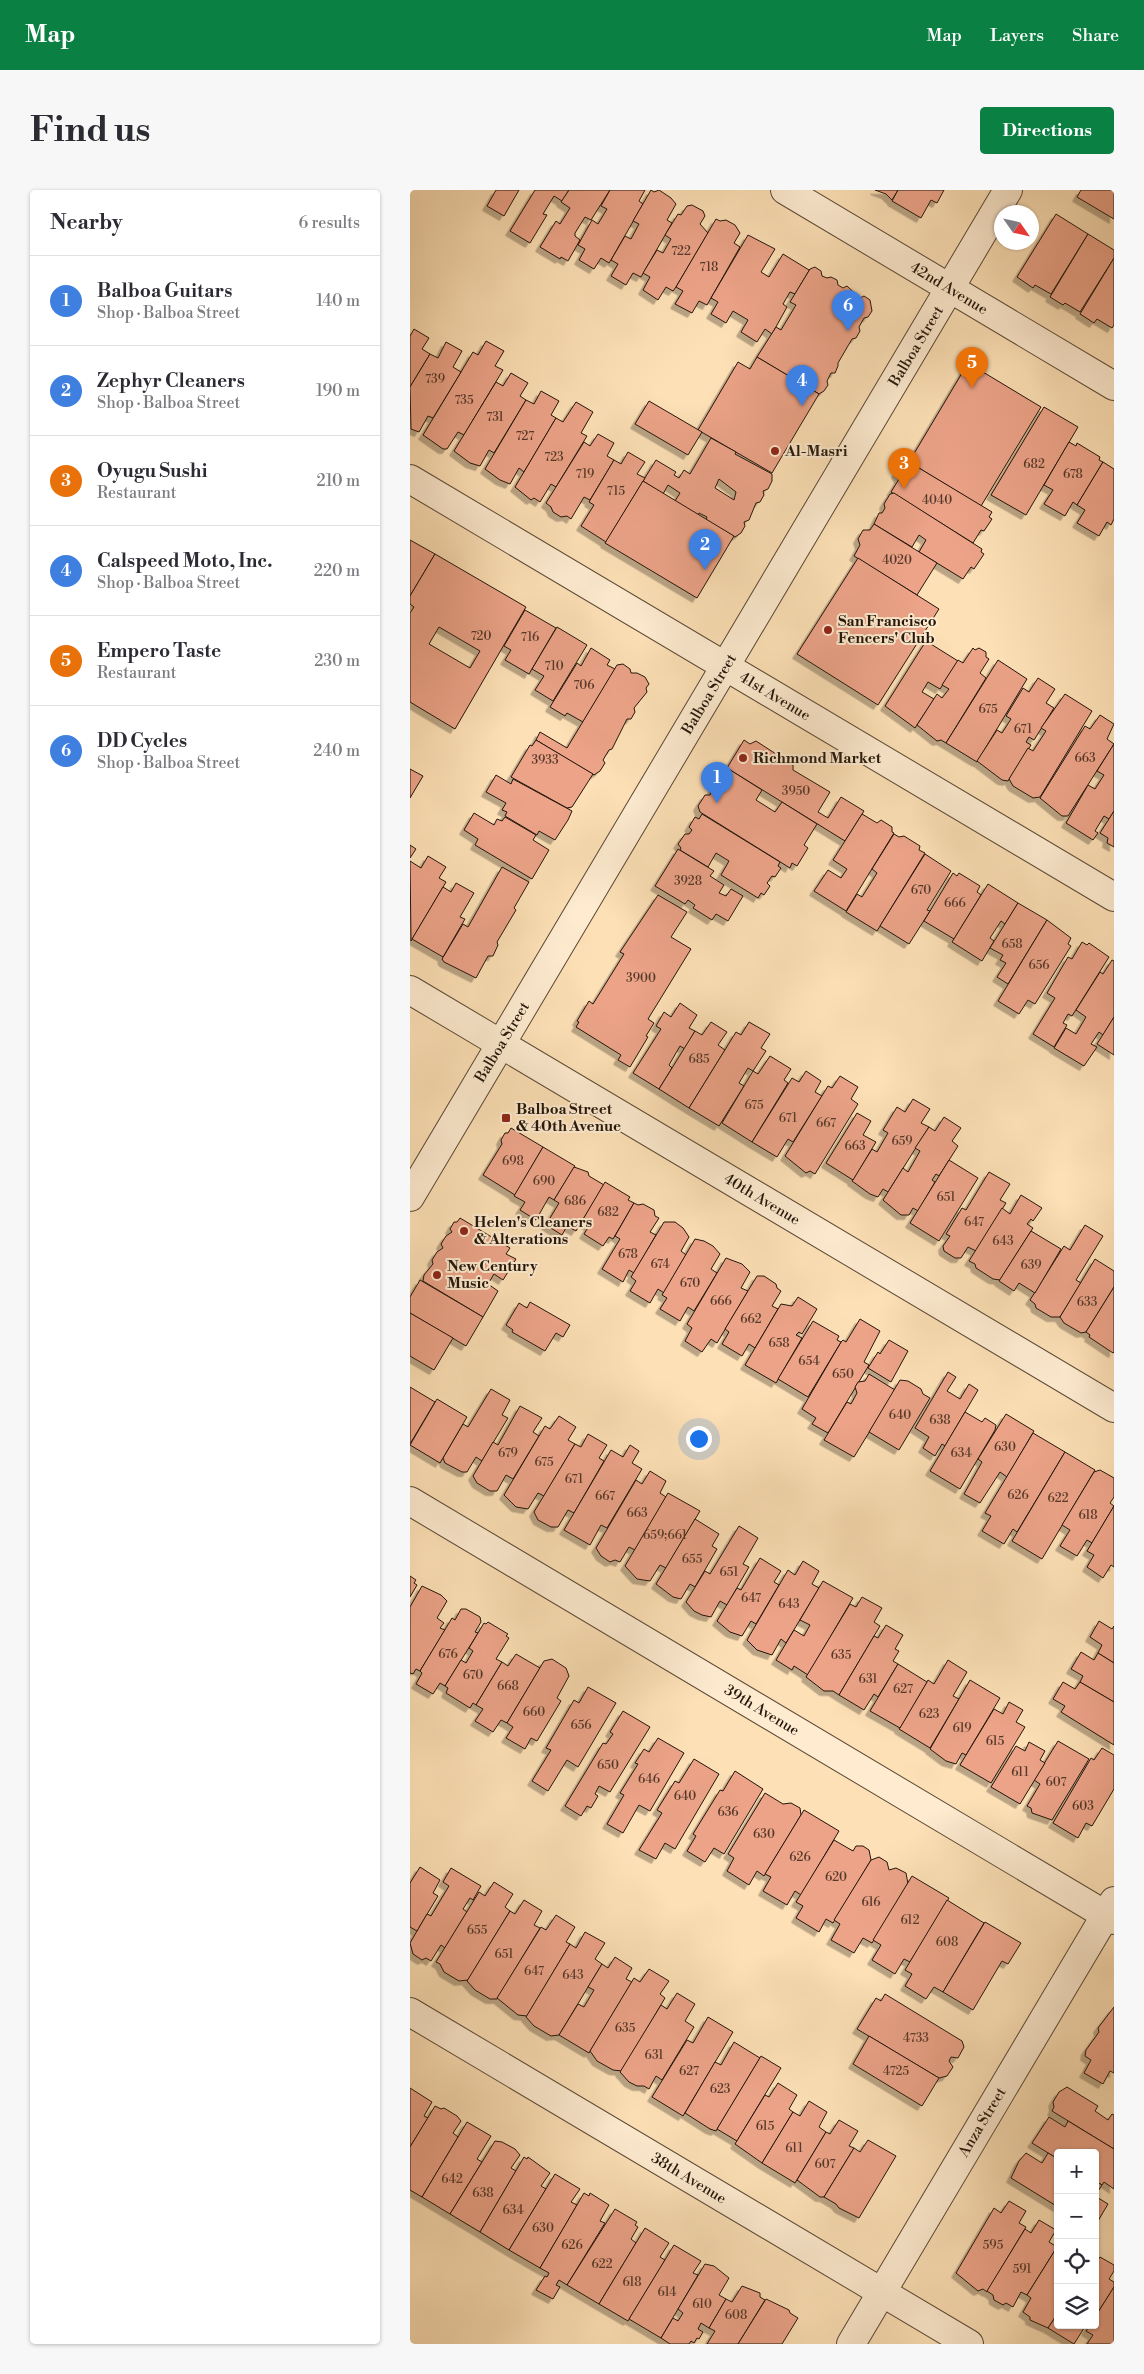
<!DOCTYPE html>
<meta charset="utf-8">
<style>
body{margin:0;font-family:"Libre Bodoni",serif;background:#f7f7f7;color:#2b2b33}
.controls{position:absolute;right:15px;bottom:15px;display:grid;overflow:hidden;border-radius:5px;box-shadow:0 1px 4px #0004}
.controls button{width:45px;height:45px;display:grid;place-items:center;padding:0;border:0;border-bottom:1px solid #e1e1e2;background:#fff;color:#2b2b33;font:25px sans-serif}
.compass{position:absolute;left:584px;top:15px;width:45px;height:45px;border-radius:50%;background:#fff;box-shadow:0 1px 4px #0004;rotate:124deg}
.you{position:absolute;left:288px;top:1248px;width:18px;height:18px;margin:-12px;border:4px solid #fff;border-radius:50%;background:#1a73e8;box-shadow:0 0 0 8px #1a73e833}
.badge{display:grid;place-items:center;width:32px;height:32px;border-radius:50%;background:#0b8043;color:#fff;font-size:16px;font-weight:700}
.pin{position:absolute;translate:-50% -41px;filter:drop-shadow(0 1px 2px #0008)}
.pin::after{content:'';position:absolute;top:26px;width:18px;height:15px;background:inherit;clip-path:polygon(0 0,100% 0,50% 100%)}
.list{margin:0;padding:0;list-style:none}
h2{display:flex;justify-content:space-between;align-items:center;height:65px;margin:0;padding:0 20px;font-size:21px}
h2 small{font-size:16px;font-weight:400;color:#7c7c81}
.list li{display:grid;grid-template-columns:32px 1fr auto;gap:15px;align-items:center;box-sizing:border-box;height:90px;padding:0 20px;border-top:1px solid #e1e1e2}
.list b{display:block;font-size:19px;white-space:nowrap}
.list p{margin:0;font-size:16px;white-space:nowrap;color:#7c7c81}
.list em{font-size:16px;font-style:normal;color:#7c7c81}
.icon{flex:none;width:28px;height:28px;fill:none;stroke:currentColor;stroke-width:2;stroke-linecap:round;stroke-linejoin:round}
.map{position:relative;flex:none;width:704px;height:2154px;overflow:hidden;border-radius:5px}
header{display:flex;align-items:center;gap:30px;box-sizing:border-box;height:70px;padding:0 25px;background:#0b8043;color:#fff}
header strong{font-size:24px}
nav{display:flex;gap:28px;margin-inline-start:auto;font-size:18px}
.intro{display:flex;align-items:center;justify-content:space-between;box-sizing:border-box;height:120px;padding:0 30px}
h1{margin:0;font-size:35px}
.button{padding:12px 22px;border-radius:5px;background:#0b8043;color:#fff;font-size:18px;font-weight:700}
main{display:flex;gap:30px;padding:0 30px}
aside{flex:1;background:#fff;border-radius:5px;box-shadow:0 1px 4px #0004}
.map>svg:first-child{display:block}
</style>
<header>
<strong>Map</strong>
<nav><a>Map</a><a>Layers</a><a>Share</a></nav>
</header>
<div class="intro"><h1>Find us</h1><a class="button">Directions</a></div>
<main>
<aside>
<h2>Nearby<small>6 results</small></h2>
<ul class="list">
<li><span class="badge" style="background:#3f7fe0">1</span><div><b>Balboa Guitars</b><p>Shop · Balboa Street</p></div><em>140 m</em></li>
<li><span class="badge" style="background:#3f7fe0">2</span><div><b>Zephyr Cleaners</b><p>Shop · Balboa Street</p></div><em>190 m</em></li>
<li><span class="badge" style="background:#e8710a">3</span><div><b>Oyugu Sushi</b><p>Restaurant</p></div><em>210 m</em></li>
<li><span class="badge" style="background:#3f7fe0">4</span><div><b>Calspeed Moto, Inc.</b><p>Shop · Balboa Street</p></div><em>220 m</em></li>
<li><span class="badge" style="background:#e8710a">5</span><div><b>Empero Taste</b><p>Restaurant</p></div><em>230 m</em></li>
<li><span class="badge" style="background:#3f7fe0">6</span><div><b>DD Cycles</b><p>Shop · Balboa Street</p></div><em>240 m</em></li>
</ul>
</aside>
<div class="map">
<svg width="704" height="2154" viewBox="0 0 704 2154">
<defs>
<filter id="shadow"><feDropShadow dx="-4.5" dy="4.5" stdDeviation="0" flood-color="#0004"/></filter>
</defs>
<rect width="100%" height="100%" fill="#fde0b6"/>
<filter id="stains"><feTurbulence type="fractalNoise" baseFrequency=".004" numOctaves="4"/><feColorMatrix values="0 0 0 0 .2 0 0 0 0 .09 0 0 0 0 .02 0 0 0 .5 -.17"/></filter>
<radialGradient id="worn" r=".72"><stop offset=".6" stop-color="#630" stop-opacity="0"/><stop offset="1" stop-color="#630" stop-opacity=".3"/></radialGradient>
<g fill="#eca388" stroke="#23150a" fill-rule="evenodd" filter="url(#shadow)">
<polygon points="86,0 109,0 94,26 77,16"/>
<polygon points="125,0 159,0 152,11 144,6 133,24 137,25 120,53 100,41"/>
<polygon points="159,0 200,0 181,30 175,27 165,43 165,46 170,50 158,71 151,67 150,69 130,57 146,31 150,34 160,18 151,12"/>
<polygon points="200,0 235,0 229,11 233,14 201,70 199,73 191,68 184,79 169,70 175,59 168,55 182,30 188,34 197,19 191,16"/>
<polygon points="241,0 244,2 249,0 261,8 266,14 257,30 262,33 231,87 223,83 216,95 201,86 208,74 201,70 215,46 221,49 229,34 223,31"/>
<polygon points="465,0 488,0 482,10 476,4"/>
<polygon points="488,0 534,0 527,13 521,10 511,28 482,11"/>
<polygon points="671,0 704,0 704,29 667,7"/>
<polygon points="282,15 293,21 295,26 290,34 298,43 266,97 263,101 256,97 248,110 233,100 240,87 233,83 247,60 253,63 261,49 255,45 268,24 271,25 277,16"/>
<polygon points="646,24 678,44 641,104 625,95 623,98 607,87"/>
<polygon points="306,29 310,31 316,30 325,35 330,43 324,53 330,57 297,115 289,111 282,123 265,114 273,101 266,97"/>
<polygon points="678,44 704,60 704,68 670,122 655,113 653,115 640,107"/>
<polygon points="338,45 365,59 351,82 359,87 373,64 399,80 400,79 385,104 380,102 373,114 377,117 362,144 355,139 347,152 331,142 338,130 323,121 316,133 301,124 308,112 301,108"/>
<polygon points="704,68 704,135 702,138 687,129 684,133 670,124"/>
<polygon points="405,77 411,81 412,86 417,88 421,87 427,90 428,95 433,98 437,96 450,108 454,106 460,110 462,121 458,127 454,128 449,137 450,141 446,148 442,149 428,173 428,176 425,183 421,183 417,191 418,195 414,201 409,204 347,167 366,137 371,140 386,115 380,112 400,79"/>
<polygon points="4,139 19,148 12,159 20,164 0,197 0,146"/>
<polygon points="76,151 94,161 85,176 93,180 54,245 48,242 37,259 33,259 13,245 63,162 68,165"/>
<polygon points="36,152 52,161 43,177 51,182 23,228 18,226 9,242 1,239 0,197 20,164 28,168"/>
<polygon points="347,167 409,204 362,283 288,240 328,172 340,179"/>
<polygon points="558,173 631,217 571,316 499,272"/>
<polygon points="101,183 118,193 110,206 116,210 84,263 79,260 70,276 60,273 44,261 86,192 93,196"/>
<polygon points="131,201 149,211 141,225 146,228 114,282 109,278 100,294 90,290 75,279 116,210 124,214"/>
<polygon points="239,211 292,242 278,265 225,234"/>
<polygon points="166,212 183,222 171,243 177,246 146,297 141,294 130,312 124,308 121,310 105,297 146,228 153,232"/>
<polygon points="634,217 668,237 616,325 581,305"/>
<polygon points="188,244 204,253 197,266 204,270 180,310 174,307 161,329 157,326 151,327 143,322 141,317 136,313 174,252 180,256"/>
<path d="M301,248L326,262L325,264L362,284V291L358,299L353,301L354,305L350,312L346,313L339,330L334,332L335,336L331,343L325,347L296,330L297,327L289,323L288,325L265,311L270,303L258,295L253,304L233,291L246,270L266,282L264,285L269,288L274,280L280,284ZM309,289L326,302L324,310L305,298Z"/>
<polygon points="659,252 666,256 667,253 690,267 689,270 693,272 667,315 663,312 655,326 634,314 643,300 634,295"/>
<polygon points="218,262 235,272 227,284 235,288 196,352 171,336 184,315 179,312 204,270 211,274"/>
<polygon points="499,272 582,322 579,327 582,329 574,341 571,340 563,353 481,302 489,289 486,283 491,275"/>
<polygon points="693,272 704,279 704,329 701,335 697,332 689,346 667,333 675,320 667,315"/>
<polygon points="233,291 324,346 287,408 195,353"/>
<polygon points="484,303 572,359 571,362 574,364 564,379 561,377 553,389 509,362 516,350 509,345 502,357 464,334 469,323 472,323 475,318 474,314 480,304"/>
<polygon points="464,334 527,373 507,405 444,366 450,355 448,349 453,340 460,340"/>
<polygon points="0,350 25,364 0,406"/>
<path d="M25,364L116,417L45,539L0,512V423L4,417L0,414V406ZM29,437L70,461L60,478L19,454Z"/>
<polygon points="448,368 529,419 468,515 387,464"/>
<polygon points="115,420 146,438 119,484 95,470 101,460 94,456"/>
<polygon points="147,437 177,455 143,511 125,500 134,486 122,479"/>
<polygon points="516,451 548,471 530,499 518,492 512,502 524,509 505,538 475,516"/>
<polygon points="181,458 200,470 197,475 205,479 173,532 157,523 155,526 140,517 167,473 171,476"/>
<polygon points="563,458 565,460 569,458 576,462 576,467 579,469 570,483 576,488 536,553 531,550 527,551 507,535 527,504 532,508 539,499 532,495 548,470 553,473"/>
<polygon points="588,470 617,489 567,572 536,553"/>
<polygon points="213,474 220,479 221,483 227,483 235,487 239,494 236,498 237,502 224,518 225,522 221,529 217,529 202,559 199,560 193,570 195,573 190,581 184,585 126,550 130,542 157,558 207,475"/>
<polygon points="628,488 645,499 636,513 644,518 624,550 619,547 616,552 621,555 598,591 592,590 567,571 587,540 592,543 601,529 596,526 613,498 619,502"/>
<polygon points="655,504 682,521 630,607 623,608 603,596 599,589 618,558 623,561 636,541 631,538"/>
<polygon points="690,525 704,534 697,549 704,554 658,626 652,626 630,608 675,536 680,539"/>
<polygon points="126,550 183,584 162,617 157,618 101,587 120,555 122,556"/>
<polygon points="334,550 340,554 346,551 383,575 383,580 420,602 408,622 418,628 431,607 454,621 435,651 317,578"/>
<polygon points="704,554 704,621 699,629 694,626 685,641 688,643 683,650 656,633 678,595 685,599 694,585 687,581"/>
<polygon points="317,578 352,600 346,610 365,622 372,612 407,634 394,655 398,658 387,676 382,673 380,678 290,622 288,616 295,605 300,605 309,583 314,583"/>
<polygon points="0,579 13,586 0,608"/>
<polygon points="86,585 101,594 103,589 162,621 158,630 145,650 129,641 127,645 95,626 97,622 92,620 96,613 76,602"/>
<polygon points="704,621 704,657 697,653 698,648 690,643"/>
<polygon points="64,623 84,635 87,629 92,631 95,627 126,645 123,650 139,660 122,689 65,655 68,649 54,640"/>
<polygon points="292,624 370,672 368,676 371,678 365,687 362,686 357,693 360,696 354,705 351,703 348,708 311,685 319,671 306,663 298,677 270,660 271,658 268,654 275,644 279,644 282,640 279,637 285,627 289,629"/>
<polygon points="452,624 467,633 471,630 482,637 482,642 484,643 436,721 404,701 418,680 431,688 437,679 423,670"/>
<polygon points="484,644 489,647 494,646 510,656 509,660 515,663 467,741 436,722 447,704 452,707 467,683 462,679"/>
<polygon points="0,655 6,659 0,668"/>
<polygon points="268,659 304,681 300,686 314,695 309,703 316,706 321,699 333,706 318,731 306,724 302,730 283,718 285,715 278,710 275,714 245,696"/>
<polygon points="515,664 541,681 517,720 520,721 499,754 470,736"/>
<polygon points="18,666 36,677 29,688 36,692 1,751 0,671 11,678"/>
<polygon points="92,677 119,692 104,718 106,720 87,752 88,755 83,766 78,766 66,788 34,772 32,769 53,734 58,737"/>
<polygon points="543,683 547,686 549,683 570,696 567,702 571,705 544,749 514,731"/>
<polygon points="46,693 64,703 50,727 55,729 33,767 2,749 33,697 41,702"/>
<polygon points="578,694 608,713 595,734 591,731 580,748 584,751 572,771 542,752"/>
<polygon points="248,705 277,722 261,747 281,759 238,829 244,833 236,846 238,847 220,877 208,870 211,865 166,837 169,832 167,831 179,811 183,814 214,764 210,762"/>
<polygon points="608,713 637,730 598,794 587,787 596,773 590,770 593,765 580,758"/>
<polygon points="637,730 661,748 658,754 661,756 625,814 618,810 609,824 588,811"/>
<polygon points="672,752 677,755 679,753 699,767 662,826 658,824 653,833 657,835 644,857 623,844 645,808 637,803 658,767 662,769"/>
<polygon points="702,770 704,771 704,827 693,845 689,842 681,854 687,857 674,876 644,858 656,838 666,844 676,827 666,820 690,782 693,784"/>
<polygon points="270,813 287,825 279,838 285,841 275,859 270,856 259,875 262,878 249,899 223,883 251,839 246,836 254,822 261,827"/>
<polygon points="704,827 704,865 687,854"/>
<polygon points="301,832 317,842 308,855 315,860 279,918 249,899 285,841 292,845"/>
<polygon points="339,832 360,844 351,858 356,861 343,881 338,878 329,893 334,896 309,936 279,918 326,842 331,845"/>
<polygon points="360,866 381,879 374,890 378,893 342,952 312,933 343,881 348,884"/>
<polygon points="396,881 411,891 405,902 412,906 383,952 378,949 367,967 342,952 382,888 389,892"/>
<polygon points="430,886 448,897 441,909 448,914 405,984 400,981 396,983 375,966 418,896 422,898"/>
<polygon points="503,909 520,919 511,933 519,937 478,1002 473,999 468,1007 460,1004 442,991 462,959 467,962 478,943 473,940 487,917 495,922"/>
<polygon points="447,923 461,931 453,945 466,952 443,990 416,973"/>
<polygon points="534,927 551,938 542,951 548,956 529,986 526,984 522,990 525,992 508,1021 503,1018 499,1025 491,1025 473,1010 493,978 498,982 510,961 505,958 519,937 525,941"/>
<polygon points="101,938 133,957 105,1005 73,985 92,954 91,950 95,943 98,943"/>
<polygon points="133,957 165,976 144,1010 139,1007 126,1030 110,1020 115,1012 104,1006"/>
<polygon points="539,970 568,988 529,1051 500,1033"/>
<polygon points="164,977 178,982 179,986 194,995 166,1041 157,1036 152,1045 136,1035 149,1013 144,1010"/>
<polygon points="579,982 600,994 590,1010 596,1013 566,1061 558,1057 551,1068 545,1068 534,1061 533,1056 540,1046 536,1044 552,1018 556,1020"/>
<polygon points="195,992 220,1007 218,1010 224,1013 203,1049 199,1047 193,1056 174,1044 179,1036 172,1031"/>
<polygon points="611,1005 632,1018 623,1031 621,1029 617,1034 623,1038 621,1041 590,1090 583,1089 566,1078 565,1074 559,1071 592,1018 600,1024"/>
<polygon points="224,1013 228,1015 233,1014 244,1020 245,1026 249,1028 240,1042 246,1045 224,1083 219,1080 213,1092 192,1079 210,1049 205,1046"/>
<polygon points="50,1028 100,1058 96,1064 106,1069 93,1090 84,1084 78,1094 88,1101 73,1127 13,1091 14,1085 23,1074 22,1070 27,1062 33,1058 31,1054 36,1046 42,1042 40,1039 44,1032 47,1032"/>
<polygon points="254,1032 265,1032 273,1038 279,1047 271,1061 276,1065 254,1103 248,1099 240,1113 220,1101 226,1091 221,1087"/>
<polygon points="675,1035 693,1046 666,1090 671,1093 650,1127 641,1127 626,1118 625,1114 620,1110 654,1056 660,1060"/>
<polygon points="621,1041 651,1059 625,1103 609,1093 604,1101 589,1091"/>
<polygon points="285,1049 294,1051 303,1056 310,1064 301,1079 307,1083 284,1121 278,1117 270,1131 250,1119 257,1108 252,1105"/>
<polygon points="316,1068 332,1074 340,1082 331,1098 338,1101 307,1153 301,1149 292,1162 275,1151 282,1138 277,1134"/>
<polygon points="685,1069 704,1081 704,1097 676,1142 671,1143 654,1133 650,1127"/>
<polygon points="347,1086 354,1086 366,1094 367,1098 371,1101 362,1116 368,1119 345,1158 339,1154 332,1166 312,1154 319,1142 315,1139"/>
<polygon points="10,1090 73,1127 56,1156 0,1123 0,1107"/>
<polygon points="704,1097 704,1162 703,1163 679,1147 680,1145 676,1142"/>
<polygon points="388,1107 407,1119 392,1144 389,1142 386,1145 392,1148 366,1193 335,1175 371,1114 382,1116"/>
<polygon points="120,1112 160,1135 153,1147 146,1143 135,1161 102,1142 103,1140 96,1135 109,1113 117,1118"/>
<polygon points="0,1123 43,1148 24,1180 0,1166"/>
<polygon points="450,1129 470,1141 454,1172 459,1175 418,1243 402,1234 406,1228 392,1219 431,1152 433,1150 436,1152"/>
<polygon points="403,1131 429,1146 427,1150 431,1152 398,1207 368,1189"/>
<polygon points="479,1150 498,1161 481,1192 458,1178 468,1162 470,1164"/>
<polygon points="538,1182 546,1187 537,1201 550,1209 559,1194 568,1200 535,1256 532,1254 525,1266 513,1258 519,1247 505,1238"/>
<polygon points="459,1184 485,1200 444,1267 414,1250 437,1212 441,1214 447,1203 445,1197 448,1192 455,1191"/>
<polygon points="490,1190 498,1191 511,1199 513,1204 520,1208 489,1260 459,1242"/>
<polygon points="0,1197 25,1212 0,1254"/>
<polygon points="81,1199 100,1210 92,1225 98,1228 72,1271 66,1267 57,1282 52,1282 35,1273 33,1268 53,1234 58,1237"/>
<polygon points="27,1209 57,1227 30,1273 0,1255"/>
<polygon points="110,1216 132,1228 123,1242 129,1246 103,1289 96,1285 87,1301 80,1301 67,1293 63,1286 83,1252 88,1255"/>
<polygon points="555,1222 572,1232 575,1228 586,1235 585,1240 550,1299 520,1281"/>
<polygon points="596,1224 624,1241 597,1287 590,1282 570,1313 554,1304 572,1272 568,1269"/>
<polygon points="149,1226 166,1237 158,1250 165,1254 134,1306 128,1303 118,1319 106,1317 94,1305 135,1236 140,1239"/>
<polygon points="623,1243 655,1262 607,1342 603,1339 594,1354 572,1341 581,1326 575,1323"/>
<polygon points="178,1244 197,1255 189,1268 194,1271 164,1323 158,1320 148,1337 141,1337 128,1330 124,1322 165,1254 171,1257"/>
<polygon points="220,1255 229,1261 222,1273 232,1279 197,1338 191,1335 180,1355 154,1340 201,1260 213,1267"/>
<polygon points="655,1262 685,1280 632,1369 602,1351"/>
<polygon points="690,1280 704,1288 704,1307 700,1313 704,1316 682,1353 677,1350 667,1366 650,1356 660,1340 652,1335 684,1282"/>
<polygon points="240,1281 256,1291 250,1303 256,1307 225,1360 219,1357 210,1372 205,1370 200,1372 191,1366 186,1358 226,1290 232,1294"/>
<polygon points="258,1303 290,1321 256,1378 250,1375 240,1391 227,1389 215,1376"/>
<polygon points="704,1316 704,1377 701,1375 693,1388 677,1377 684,1365 677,1361"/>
<polygon points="285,1329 309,1344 302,1356 307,1359 285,1397 280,1394 271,1409 263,1407 246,1394"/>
<polygon points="329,1336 348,1348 333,1374 339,1377 317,1415 310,1411 301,1427 292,1425 284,1421 276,1412 295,1381 300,1384"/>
<polygon points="350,1368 371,1381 364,1392 369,1395 346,1434 341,1431 332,1446 320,1442 307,1431 327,1398 331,1400"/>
<polygon points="393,1371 409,1381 402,1394 409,1398 376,1453 371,1449 362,1465 347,1460 337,1450 378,1380 385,1385"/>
<polygon points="0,1386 6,1390 4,1393 7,1395 0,1407"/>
<polygon points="413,1391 443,1408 398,1485 384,1476 382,1480 366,1470 384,1440 394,1446 400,1435 390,1430"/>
<polygon points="12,1396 31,1405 37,1411 27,1428 34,1433 30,1438 35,1440 10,1481 6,1479 3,1484 0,1483 0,1417"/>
<polygon points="452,1407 472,1418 464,1432 470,1436 429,1505 423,1501 414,1501 396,1487 440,1414 446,1417"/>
<polygon points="51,1419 56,1419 70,1427 71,1432 65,1442 68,1443 35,1496 30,1493 23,1504 6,1494 12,1483 10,1481 42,1428 45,1430"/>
<polygon points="689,1431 702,1439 704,1436 704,1473 688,1463 692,1455 680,1447"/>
<polygon points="78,1432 98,1444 96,1446 99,1448 86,1469 92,1472 66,1515 63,1513 60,1518 36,1503 38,1498 35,1496 51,1470 56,1473 63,1461 59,1458 74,1433 76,1434"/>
<polygon points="476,1435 493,1445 485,1459 489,1461 483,1471 488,1474 468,1507 464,1504 454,1520 429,1505 464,1446 468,1448"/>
<polygon points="671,1462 684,1470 688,1463 704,1473 704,1512 670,1492 673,1486 661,1479"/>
<polygon points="106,1464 130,1478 97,1533 91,1530 83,1542 65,1531 73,1519 66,1515 92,1472 98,1476"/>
<polygon points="142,1469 156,1478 159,1486 147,1508 151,1511 127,1551 121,1548 115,1559 96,1548 103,1537 97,1533 134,1471"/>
<polygon points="538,1470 557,1482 543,1506 549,1509 520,1558 489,1539 518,1490 524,1494"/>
<polygon points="488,1474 517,1492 490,1538 460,1521"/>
<polygon points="560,1490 590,1508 556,1565 552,1563 546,1574 536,1571 520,1559"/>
<polygon points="653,1492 665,1499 670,1492 704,1512 704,1555 651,1522 655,1516 643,1509"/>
<polygon points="178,1497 206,1513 168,1577 157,1570 138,1601 122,1591 141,1560 136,1558 164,1510 169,1513"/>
<polygon points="599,1512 613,1520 606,1532 615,1537 581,1593 550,1575 584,1519 593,1524"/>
<polygon points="213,1521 240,1537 200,1602 189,1596 185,1604 188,1606 181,1618 177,1616 171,1626 155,1616 193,1553 196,1554 203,1544 200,1542"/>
<polygon points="248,1548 274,1563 240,1621 229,1615 213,1643 197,1634 214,1605 210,1603 228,1574 225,1573 234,1559 239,1562"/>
<polygon points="648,1551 679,1569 642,1630 622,1623 621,1618 617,1616 630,1594 624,1590"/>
<polygon points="619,1552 635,1561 630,1570 635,1573 610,1614 581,1597 606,1556 615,1561"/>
<polygon points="692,1558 704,1565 704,1599 682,1636 676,1633 668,1648 643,1633 681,1568 684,1570"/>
<polygon points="284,1569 309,1584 265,1659 255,1653 246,1669 229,1660 252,1623 247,1620 265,1591 269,1593"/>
<polygon points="325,1581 353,1599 314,1664 304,1658 295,1672 277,1661 286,1646 283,1644 310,1600 313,1601"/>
<polygon points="355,1603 373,1614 381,1613 390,1618 391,1625 354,1686 347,1681 339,1695 317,1681 324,1668 318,1664"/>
<polygon points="394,1620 429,1641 391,1705 385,1701 377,1715 353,1701 361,1687 355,1684"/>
<polygon points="424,1650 443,1661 446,1656 453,1656 459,1660 461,1670 423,1733 416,1729 409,1742 386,1728 393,1716 386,1712"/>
<polygon points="469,1667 477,1672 479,1680 486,1678 496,1683 498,1694 462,1753 453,1748 444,1763 421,1750 430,1734 424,1730 461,1670"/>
<polygon points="10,1677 30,1690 23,1703 28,1706 7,1741 0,1737 0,1693"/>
<polygon points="41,1678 71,1696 63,1710 60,1708 53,1719 57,1722 35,1758 31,1755 21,1771 16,1768 12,1770 3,1764 0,1753 17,1724 21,1726 39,1696 33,1692"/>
<polygon points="502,1686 539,1708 500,1772 494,1769 485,1784 462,1770 471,1755 463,1750"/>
<polygon points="84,1692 103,1704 95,1717 100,1721 58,1790 49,1791 34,1782 30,1774 26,1772 69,1702 75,1706"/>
<polygon points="114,1710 132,1721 124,1735 130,1738 87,1809 80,1809 65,1800 57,1791 100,1721 105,1724"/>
<polygon points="537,1710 574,1733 533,1802 524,1797 516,1809 495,1796 502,1784 495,1780"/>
<polygon points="146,1725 165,1737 156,1752 160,1754 117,1826 108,1825 87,1808 131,1737 136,1740"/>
<polygon points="575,1732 611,1753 598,1774 592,1771 563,1820 533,1802"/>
<polygon points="175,1742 195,1753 185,1769 192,1774 149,1845 141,1846 124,1836 116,1827 160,1754 166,1758"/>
<polygon points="205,1767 222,1778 216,1789 222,1792 179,1863 149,1845 168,1814 174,1817 184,1800 178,1797 192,1774 198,1778"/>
<polygon points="239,1779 259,1791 250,1804 255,1808 212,1881 203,1880 187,1871 180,1861 224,1788 230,1792"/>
<polygon points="267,1803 285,1814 275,1831 284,1837 252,1890 246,1886 239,1899 234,1896 227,1896 219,1892 210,1882 251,1815 257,1819"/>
<polygon points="475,1804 552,1851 554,1857 548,1868 541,1867 539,1871 543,1877 537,1886 529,1888 447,1839 466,1808 471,1811"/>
<polygon points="704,1817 704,1883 700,1881 693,1894 674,1883 681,1870 675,1866 676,1860 689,1842 688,1838"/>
<polygon points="298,1827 323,1842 273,1926 242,1907 277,1850 283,1853"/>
<polygon points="459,1846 529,1888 512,1916 443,1874"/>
<polygon points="324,1852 350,1868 306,1941 300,1939 275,1923 305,1872 311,1875"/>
<polygon points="351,1866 371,1878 327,1951 307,1939"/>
<polygon points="368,1893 387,1905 379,1919 383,1922 352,1973 325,1954 355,1905 359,1907"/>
<polygon points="657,1897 688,1916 685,1921 698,1930 702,1924 704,1925 704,1959 642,1921 644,1917 643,1912 649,1902"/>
<polygon points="0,1898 22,1912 14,1926 18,1928 0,1957"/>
<polygon points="399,1911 417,1922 409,1937 416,1942 385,1993 352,1973 383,1922 390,1926"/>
<polygon points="25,1916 31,1919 34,1918 47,1926 51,1931 43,1943 48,1947 12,2007 0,2000 0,1957"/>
<polygon points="639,1927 655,1937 658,1931 704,1959 704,1999 694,1992 692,1995 685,1991 685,1963 648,1963 648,1969 622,1953"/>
<polygon points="429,1930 448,1941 439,1956 444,1958 414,2007 410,2007 387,1990 416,1942 420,1944"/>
<polygon points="57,1932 81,1946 67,1969 72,1972 40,2024 12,2007"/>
<polygon points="458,1950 486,1966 449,2028 429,2018 426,2014 414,2007 444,1958 450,1962"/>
<polygon points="85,1951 92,1952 105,1959 110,1965 101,1978 106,1981 70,2042 40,2024"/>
<polygon points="616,1963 632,1973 638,1963 648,1969 648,2017 601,1988 609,1971"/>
<polygon points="114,1967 117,1969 118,1967 140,1983 131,1996 136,1999 99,2060 70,2042"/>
<polygon points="145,1984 170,1999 161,2012 167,2015 130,2078 99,2060"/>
<polygon points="685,1991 692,1995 685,2006 698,2014 688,2031 685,2029"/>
<polygon points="174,2003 179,2006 180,2003 199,2015 190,2031 195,2033 157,2095 149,2090 146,2095 150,2097 143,2109 126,2100 135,2086 137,2087 139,2083 130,2078"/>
<polygon points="599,2011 616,2021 609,2033 616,2037 577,2102 573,2099 568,2101 546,2083 584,2018 591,2023"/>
<polygon points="205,2019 227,2032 225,2035 228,2037 221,2049 226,2053 189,2114 157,2095"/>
<polygon points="629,2030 646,2040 639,2052 647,2057 617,2105 611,2102 603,2117 596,2113 593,2115 584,2110 583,2105 577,2101 615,2039 621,2043"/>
<polygon points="235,2038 259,2053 250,2067 255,2070 218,2131 189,2114"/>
<polygon points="264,2055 291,2071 283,2083 288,2085 251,2148 219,2129"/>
<polygon points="647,2057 648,2123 638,2138 620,2130 620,2127 613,2122 621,2108 617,2105"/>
<polygon points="690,2067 704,2075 704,2081 699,2089 704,2092 704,2097 685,2127 685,2074"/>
<polygon points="295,2074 304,2076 319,2088 309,2105 316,2109 299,2138 291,2133 288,2139 293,2142 289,2149 287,2148 284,2153 281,2151 279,2154 260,2154 251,2148 263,2128 268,2131 273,2123 268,2119"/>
<polygon points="332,2096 350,2103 350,2107 355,2110 328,2154 297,2154 305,2141 299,2138 316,2109 322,2112"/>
<polygon points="704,2097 704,2154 677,2154 683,2145 676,2141 680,2135 685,2135 685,2127"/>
<polygon points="356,2109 379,2120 380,2123 388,2128 372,2154 328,2154"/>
<polygon points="648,2123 648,2135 676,2135 664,2154 638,2138"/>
</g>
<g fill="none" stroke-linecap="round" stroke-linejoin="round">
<defs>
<g id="minor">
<polyline points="375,0 704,196"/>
<polyline points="0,289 704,707"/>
<polyline points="0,800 704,1218"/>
<polyline points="0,1007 598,0"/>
<polyline points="0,1311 704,1730"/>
<polyline points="0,1822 559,2154"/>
<polyline points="441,2154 704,1711"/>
</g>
</defs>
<use href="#minor" stroke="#5a4835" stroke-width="30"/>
<use href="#minor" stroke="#feebd0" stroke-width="28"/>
</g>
<g fill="#8f2418" stroke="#feebd0" stroke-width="2">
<circle cx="365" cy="261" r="5"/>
<circle cx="418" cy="440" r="5"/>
<circle cx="333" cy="568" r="5"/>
<rect x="91" y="923" width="10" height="10" rx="2.5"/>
<circle cx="54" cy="1041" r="5"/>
<circle cx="27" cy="1085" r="5"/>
</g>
<g text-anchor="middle" stroke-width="4" stroke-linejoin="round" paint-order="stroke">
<g font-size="12" fill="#55382a">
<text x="271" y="65">722</text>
<text x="299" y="81">718</text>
<text x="25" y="193">739</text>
<text x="54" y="214">735</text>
<text x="85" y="231">731</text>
<text x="115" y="250">727</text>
<text x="144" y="271">723</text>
<text x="624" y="278">682</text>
<text x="175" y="288">719</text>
<text x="663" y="288">678</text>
<text x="206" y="305">715</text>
<text x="527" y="314">4040</text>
<text x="487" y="374">4020</text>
<text x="71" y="450">720</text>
<text x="120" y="451">716</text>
<text x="144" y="480">710</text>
<text x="174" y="499">706</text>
<text x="578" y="523">675</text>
<text x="613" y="543">671</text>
<text x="675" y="572">663</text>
<text x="135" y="574">3933</text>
<text x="386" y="605">3950</text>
<text x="278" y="695">3928</text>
<text x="511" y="704">670</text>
<text x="545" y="717">666</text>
<text x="602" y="758">658</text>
<text x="629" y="779">656</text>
<text x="231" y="792">3900</text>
<text x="289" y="873">685</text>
<text x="344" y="919">675</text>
<text x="378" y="932">671</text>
<text x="416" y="937">667</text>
<text x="492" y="955">659</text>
<text x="445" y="960">663</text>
<text x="103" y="975">698</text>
<text x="134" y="995">690</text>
<text x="536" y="1011">651</text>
<text x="165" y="1015">686</text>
<text x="198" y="1026">682</text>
<text x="564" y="1036">647</text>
<text x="593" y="1055">643</text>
<text x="218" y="1068">678</text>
<text x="250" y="1078">674</text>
<text x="621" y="1079">639</text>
<text x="280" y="1097">670</text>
<text x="311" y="1115">666</text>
<text x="677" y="1116">633</text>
<text x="341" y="1133">662</text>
<text x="369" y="1157">658</text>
<text x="399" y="1175">654</text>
<text x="433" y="1188">650</text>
<text x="490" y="1229">640</text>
<text x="530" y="1234">638</text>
<text x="595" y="1261">630</text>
<text x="98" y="1267">679</text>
<text x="551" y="1267">634</text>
<text x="134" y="1276">675</text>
<text x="164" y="1293">671</text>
<text x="608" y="1309">626</text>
<text x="195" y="1310">667</text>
<text x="648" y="1312">622</text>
<text x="227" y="1327">663</text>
<text x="678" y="1329">618</text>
<text x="255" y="1349">659;661</text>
<text x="282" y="1373">655</text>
<text x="319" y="1386">651</text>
<text x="341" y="1412">647</text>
<text x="379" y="1418">643</text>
<text x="38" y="1468">676</text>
<text x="431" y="1469">635</text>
<text x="63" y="1489">670</text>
<text x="458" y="1493">631</text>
<text x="98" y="1500">668</text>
<text x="493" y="1503">627</text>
<text x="124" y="1526">660</text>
<text x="519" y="1528">623</text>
<text x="171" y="1539">656</text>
<text x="552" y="1542">619</text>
<text x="585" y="1555">615</text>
<text x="198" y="1579">650</text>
<text x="610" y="1586">611</text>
<text x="239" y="1593">646</text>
<text x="646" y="1596">607</text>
<text x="275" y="1610">640</text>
<text x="673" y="1620">603</text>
<text x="318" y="1626">636</text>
<text x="354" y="1648">630</text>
<text x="390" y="1671">626</text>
<text x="426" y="1691">620</text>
<text x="461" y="1716">616</text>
<text x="500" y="1734">612</text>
<text x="67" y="1744">655</text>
<text x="537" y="1756">608</text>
<text x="94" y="1768">651</text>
<text x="124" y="1785">647</text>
<text x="163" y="1789">643</text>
<text x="215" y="1842">635</text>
<text x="506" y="1852">4733</text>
<text x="244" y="1869">631</text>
<text x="279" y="1885">627</text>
<text x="486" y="1885">4725</text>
<text x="310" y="1903">623</text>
<text x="355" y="1940">615</text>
<text x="384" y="1962">611</text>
<text x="415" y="1978">607</text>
<text x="42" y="1993">642</text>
<text x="73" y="2007">638</text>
<text x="103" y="2024">634</text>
<text x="133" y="2042">630</text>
<text x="162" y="2059">626</text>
<text x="583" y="2059">595</text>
<text x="192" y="2078">622</text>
<text x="612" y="2083">591</text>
<text x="222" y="2096">618</text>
<text x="257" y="2106">614</text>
<text x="292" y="2118">610</text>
<text x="326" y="2129">608</text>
</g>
<g font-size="15" fill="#23150a" stroke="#feebd0">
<text transform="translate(539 98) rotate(31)" y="5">42nd Avenue</text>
<text transform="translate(506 156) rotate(-59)" y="5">Balboa Street</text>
<text transform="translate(299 504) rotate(-59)" y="5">Balboa Street</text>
<text transform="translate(365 506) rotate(31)" y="5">41st Avenue</text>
<text transform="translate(92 852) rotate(-59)" y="5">Balboa Street</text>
<text transform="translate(352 1009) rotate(31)" y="5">40th Avenue</text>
<text transform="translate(352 1520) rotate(31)" y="5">39th Avenue</text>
<text transform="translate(572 1932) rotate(-59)" y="5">Anza Street</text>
<text transform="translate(279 1988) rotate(31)" y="5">38th Avenue</text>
</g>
<g font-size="15" font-weight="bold" fill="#23150a" stroke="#feebd0" text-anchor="start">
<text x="375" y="266">Al-Masri</text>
<text x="428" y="436">San Francisco<tspan x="428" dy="17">Fencers' Club</tspan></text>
<text x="343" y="573">Richmond Market</text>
<text x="106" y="924">Balboa Street<tspan x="106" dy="17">&amp; 40th Avenue</tspan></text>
<text x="64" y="1037">Helen's Cleaners<tspan x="64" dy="17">&amp; Alterations</tspan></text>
<text x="37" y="1081">New Century<tspan x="37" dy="17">Music</tspan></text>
</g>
</g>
<rect width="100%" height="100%" filter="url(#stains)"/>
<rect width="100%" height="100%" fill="url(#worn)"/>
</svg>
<div class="controls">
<button>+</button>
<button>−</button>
<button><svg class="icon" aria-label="locate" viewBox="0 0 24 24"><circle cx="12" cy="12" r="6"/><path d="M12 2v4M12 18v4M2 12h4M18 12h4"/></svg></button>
<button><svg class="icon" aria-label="layers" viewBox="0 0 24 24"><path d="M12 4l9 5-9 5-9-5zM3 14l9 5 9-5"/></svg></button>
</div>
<svg class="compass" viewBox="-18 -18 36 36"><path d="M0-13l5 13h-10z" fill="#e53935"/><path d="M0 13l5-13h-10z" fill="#7c7c81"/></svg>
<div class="you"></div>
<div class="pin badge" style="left:307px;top:613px;background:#3f7fe0">1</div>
<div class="pin badge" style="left:295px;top:380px;background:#3f7fe0">2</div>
<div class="pin badge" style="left:494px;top:299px;background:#e8710a">3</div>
<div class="pin badge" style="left:392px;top:216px;background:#3f7fe0">4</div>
<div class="pin badge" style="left:562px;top:198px;background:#e8710a">5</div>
<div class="pin badge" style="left:438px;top:141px;background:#3f7fe0">6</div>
</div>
</main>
